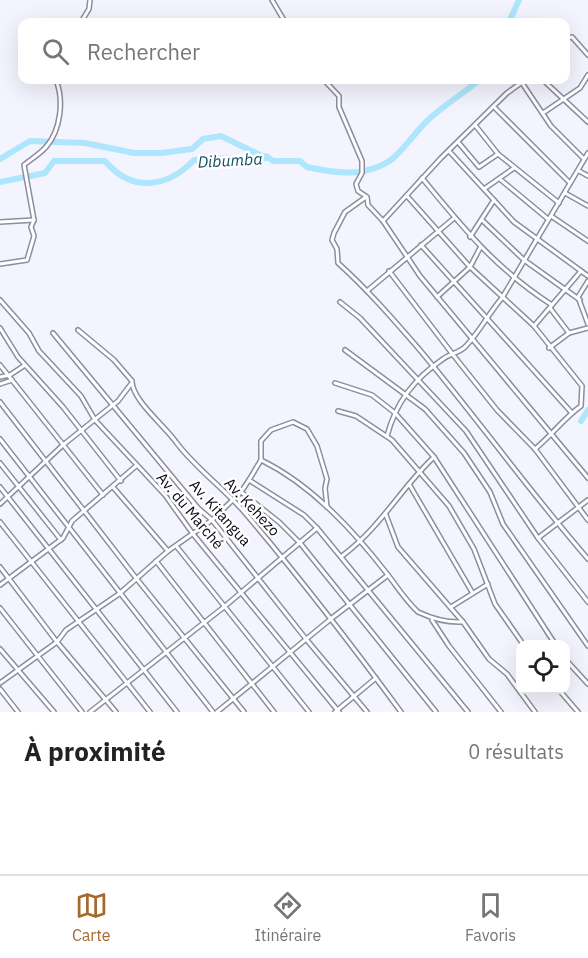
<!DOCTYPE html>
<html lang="fr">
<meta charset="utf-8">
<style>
body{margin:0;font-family:"IBM Plex Sans",sans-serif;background:#f2f2f2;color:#222}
.controls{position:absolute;right:18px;bottom:18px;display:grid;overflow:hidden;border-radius:12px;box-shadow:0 6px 24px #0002}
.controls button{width:54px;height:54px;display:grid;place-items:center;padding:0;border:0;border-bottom:2px solid #e0e0e0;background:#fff;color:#222;font:30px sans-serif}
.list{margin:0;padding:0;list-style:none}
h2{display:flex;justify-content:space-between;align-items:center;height:78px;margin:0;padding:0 24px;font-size:26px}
h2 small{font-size:20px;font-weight:400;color:#767676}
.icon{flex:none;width:33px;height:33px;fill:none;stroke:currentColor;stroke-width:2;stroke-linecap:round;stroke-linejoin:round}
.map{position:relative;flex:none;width:588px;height:712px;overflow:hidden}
.search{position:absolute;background:#fff;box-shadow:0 6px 24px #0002;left:18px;right:18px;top:18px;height:66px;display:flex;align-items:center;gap:15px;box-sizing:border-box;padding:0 21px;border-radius:12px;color:#767676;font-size:22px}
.sheet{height:162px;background:#fff}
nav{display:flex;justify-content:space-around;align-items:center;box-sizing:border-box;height:84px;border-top:2px solid #e0e0e0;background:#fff;font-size:16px;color:#767676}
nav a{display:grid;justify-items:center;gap:3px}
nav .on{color:#a7692e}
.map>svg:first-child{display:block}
</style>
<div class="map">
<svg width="588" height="712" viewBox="0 0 588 712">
<rect width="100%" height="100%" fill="#f3f4fe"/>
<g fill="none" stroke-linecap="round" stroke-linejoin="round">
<g stroke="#aee6fd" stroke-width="6">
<polyline points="509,22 519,0"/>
<polyline points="0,159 30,141 85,143 134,153 161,153 192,149 203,139 221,136 266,158"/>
<path d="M0,182L45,173L54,161H105C131,192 166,189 194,160L231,158L258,163L266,156L273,161H300L307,167C334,173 365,178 391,160C404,150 415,132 428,120C444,105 463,94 479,80"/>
<polyline points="581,421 588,410"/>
</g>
<defs>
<g id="minor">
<polyline points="272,0 285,22"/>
<polyline points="81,22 89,9 90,0"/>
<polyline points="566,38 572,37 588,55"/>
<polyline points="324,80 339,96 339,107 362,161 362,173 356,184 358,191 367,197 368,205 383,221 420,276 588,478"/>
<polyline points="543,80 588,122"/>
<polyline points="522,83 551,126 584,159"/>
<polyline points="495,108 570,183"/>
<polyline points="543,113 580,88 588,75"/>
<polyline points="475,125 498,154 559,203"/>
<polyline points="458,142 479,167 498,154"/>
<polyline points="449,151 514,222 588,276"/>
<polyline points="579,171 588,176"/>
<path d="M422,178C464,229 495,268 552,305"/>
<polyline points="501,180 548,219"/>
<polyline points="484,189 514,168"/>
<polyline points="565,193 588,206"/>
<path d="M407,196L470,267L534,326L582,386L581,406C564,418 551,436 535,449"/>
<path d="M366,197L345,212L334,233L332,240L337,249L338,263C367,289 393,319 419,349C477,418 529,491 588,559"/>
<polyline points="551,216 588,241"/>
<polyline points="482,220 524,260 580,300"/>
<polyline points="383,221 441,158 507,93 525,80"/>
<polyline points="0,222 34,220"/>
<polyline points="470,237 494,200"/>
<polyline points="421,245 571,412"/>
<path d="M0,264L27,260L34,236L31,227L34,220L24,165C31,159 40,154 46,147C61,130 64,100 56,80"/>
<polyline points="389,271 454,356 497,410 535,449 588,520"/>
<polyline points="588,281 578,297 588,324"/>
<polyline points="367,291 453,219"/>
<polyline points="437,297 470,267 480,248"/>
<polyline points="0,300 29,333 39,351 81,396 95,420 165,495 193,534 339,712"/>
<polyline points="340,302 360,318 466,431 538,538 588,602"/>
<polyline points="550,308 569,333"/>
<polyline points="534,326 581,271"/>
<polyline points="0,328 18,357 63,407 121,481"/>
<path d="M78,330L114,360L132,381C132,400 164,425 176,442C196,469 224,488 246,514C300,578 351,644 401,712"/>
<polyline points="53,333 198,508 212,520 306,639 367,712"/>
<polyline points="549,348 569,333 588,328"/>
<polyline points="345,350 425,409 464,453 490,492 503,524 588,646"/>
<polyline points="0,365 103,495"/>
<polyline points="0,377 10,375 25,365"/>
<polyline points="335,383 372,395 395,413 434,457 555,644"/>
<polyline points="0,384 12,380"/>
<polyline points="0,402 136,578 244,712"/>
<polyline points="338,411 356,416 392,440 449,506 474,549 495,604 523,644"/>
<path d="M387,436C396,402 414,379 443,359C451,353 460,353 466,346C480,331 489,313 502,298L588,153"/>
<polyline points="0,439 213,712"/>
<path d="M261,460C312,485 354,531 388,575C398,588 406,601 418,612C433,619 446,623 463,622"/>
<polyline points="0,463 61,540"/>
<polyline points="249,480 304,515 317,528 468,712"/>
<polyline points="409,484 472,592"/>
<polyline points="0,487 177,712"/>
<polyline points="113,487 168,551"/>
<polyline points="241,492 279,522 300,543 436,712"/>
<polyline points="0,504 63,445 118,401 131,384"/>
<polyline points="386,515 398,547 463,622 489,659 507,674 535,712"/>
<polyline points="0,522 150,712"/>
<polyline points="538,538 588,500"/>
<polyline points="177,547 309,712"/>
<path d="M342,556C382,526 400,489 434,457"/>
<polyline points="156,561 274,712"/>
<polyline points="0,567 57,642 116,712"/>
<polyline points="0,585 63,538 72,521 136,466"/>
<polyline points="451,607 488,584"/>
<polyline points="0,608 82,712"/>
<polyline points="432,620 449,646 501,712"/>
<polyline points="0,649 54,712"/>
<polyline points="566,660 588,684"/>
<polyline points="0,683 57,642 66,630 119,594 168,551 212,520 241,492 249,480 261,460 261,441 271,430 293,422 307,429 317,446 327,479 325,488 327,507"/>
<polyline points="0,689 18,712"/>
<polyline points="559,690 578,712"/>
<polyline points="90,712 224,607 317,528"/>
<polyline points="217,712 332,618 388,575"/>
<polyline points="335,712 376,678"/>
</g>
</defs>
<use href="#minor" stroke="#8c8e9d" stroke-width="6"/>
<use href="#minor" stroke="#fff" stroke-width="3"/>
</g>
<g text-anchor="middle" stroke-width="5" stroke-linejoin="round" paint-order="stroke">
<g font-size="15" fill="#0a0b10" stroke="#fff">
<text transform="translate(252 507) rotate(47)" y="5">Av. Kehezo</text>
<text transform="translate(190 511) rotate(50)" y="5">Av. du Marché</text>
<text transform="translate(220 513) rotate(48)" y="5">Av. Kitangua</text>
</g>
<g font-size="16" font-style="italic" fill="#114d61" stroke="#fff">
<text transform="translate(230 160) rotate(-3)" y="6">Dibumba</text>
</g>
</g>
</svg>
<div class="controls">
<button><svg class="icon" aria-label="locate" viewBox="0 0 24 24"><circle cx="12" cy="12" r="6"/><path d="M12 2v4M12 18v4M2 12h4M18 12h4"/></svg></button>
</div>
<div class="search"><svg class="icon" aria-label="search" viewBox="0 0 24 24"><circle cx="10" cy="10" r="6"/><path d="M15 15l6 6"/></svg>Rechercher</div>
</div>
<section class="sheet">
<h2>À proximité<small>0 résultats</small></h2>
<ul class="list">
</ul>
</section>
<nav>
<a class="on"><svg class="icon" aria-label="map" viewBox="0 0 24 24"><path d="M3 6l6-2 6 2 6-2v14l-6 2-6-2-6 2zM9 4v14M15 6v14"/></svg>Carte</a>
<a><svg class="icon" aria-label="directions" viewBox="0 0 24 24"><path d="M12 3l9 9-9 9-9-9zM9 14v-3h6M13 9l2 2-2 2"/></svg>Itinéraire</a>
<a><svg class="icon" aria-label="saved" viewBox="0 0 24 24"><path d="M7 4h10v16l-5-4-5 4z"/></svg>Favoris</a>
</nav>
